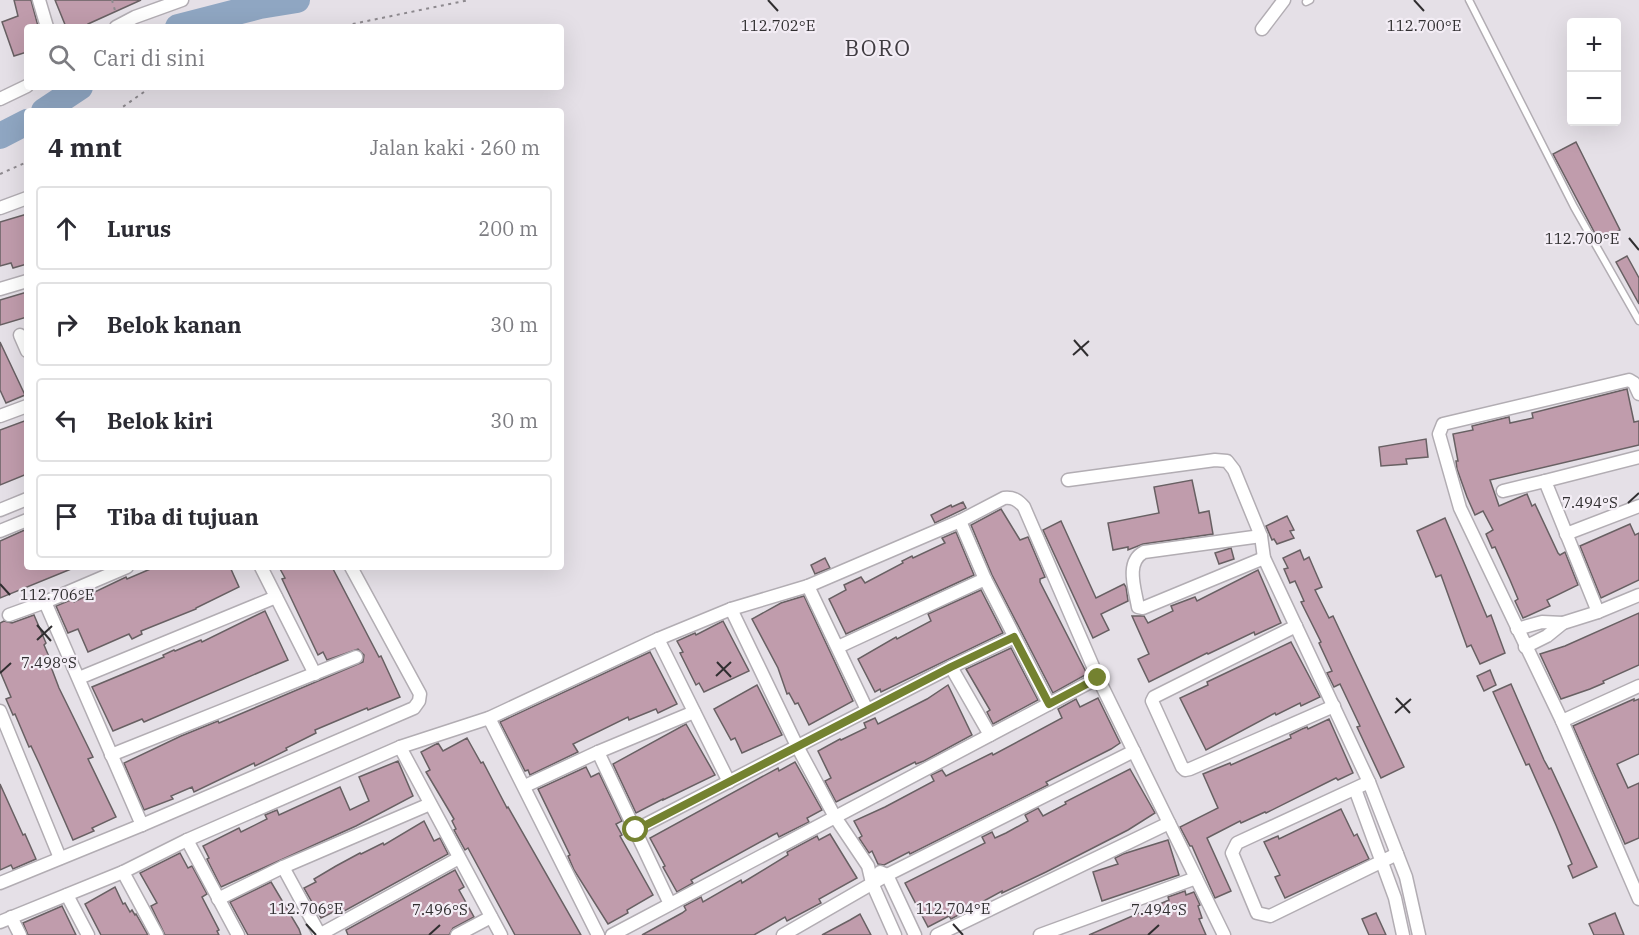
<!DOCTYPE html>
<html lang="id">
<meta charset="utf-8">
<style>
body{margin:0;font-family:"IBM Plex Serif",serif;background:#f7f7f7;color:#2b2b33}
.controls{position:absolute;right:18px;top:18px;display:grid;overflow:hidden;border-radius:6px;box-shadow:0 6px 24px #0002}
.controls button{width:54px;height:54px;display:grid;place-items:center;padding:0;border:0;border-bottom:2px solid #e1e1e2;background:#fff;color:#2b2b33;font:30px sans-serif}
.stop{position:absolute;width:18px;height:18px;margin:-14px;border:4px solid #748230;border-radius:50%;background:#fff}
.stop.end{background:#748230;border-color:#fff;box-shadow:0 2px 6px #0008}
.list{margin:0;padding:0;list-style:none}
h2{display:flex;justify-content:space-between;align-items:center;height:78px;margin:0;padding:0 24px;font-size:26px}
h2 small{font-size:20px;font-weight:400;color:#7c7c81}
.list li{display:grid;grid-template-columns:39px 1fr auto;gap:18px;align-items:center;box-sizing:border-box;height:84px;margin:0 12px 12px;padding:0 12px;border:2px solid #e1e1e2;border-radius:6px}
.list b{display:block;font-size:22px;white-space:nowrap}
.list em{font-size:20px;font-style:normal;color:#7c7c81}
.icon{flex:none;width:33px;height:33px;fill:none;stroke:currentColor;stroke-width:2;stroke-linecap:round;stroke-linejoin:round}
.map{position:relative;flex:none;width:1639px;height:935px;overflow:hidden}
.search{position:absolute;background:#fff;box-shadow:0 6px 24px #0002;left:24px;top:24px;width:540px;height:66px;display:flex;align-items:center;gap:15px;box-sizing:border-box;padding:0 21px;border-radius:6px;color:#7c7c81;font-size:22px}
.panel{position:absolute;background:#fff;box-shadow:0 6px 24px #0002;left:24px;top:108px;width:540px;height:462px;border-radius:6px}
.map>svg:first-child{display:block}
</style>
<div class="map">
<svg width="1639" height="935" viewBox="0 0 1639 935">
<rect width="100%" height="100%" fill="#e5e0e7"/>
<g fill="none" stroke-linecap="round" stroke-linejoin="round">
<g stroke="#8fa6c2" stroke-width="26">
<polyline points="178,27 260,6 297,0"/>
<polyline points="44,111 80,87"/>
<polyline points="0,136 27,122"/>
</g>
</g>
<g fill="#c09cac" stroke="#686063" stroke-width="1.5">
<polygon points="14,0 31,0 38,26 27,27 27,52 14,56 2,22 18,16"/>
<polygon points="55,0 141,0 88,24 89,27 66,27"/>
<polygon points="1576,142 1620,230 1599,241 1553,154"/>
<polygon points="27,214 27,264 13,268 11,263 0,266 0,222"/>
<polygon points="1627,256 1639,278 1639,304 1616,262"/>
<polygon points="27,292 27,317 0,325 0,300"/>
<polygon points="0,342 25,395 6,403 0,390"/>
<polygon points="1627,389 1634,422 1639,421 1639,445 1490,480 1499,506 1527,494 1532,506 1535,504 1558,553 1560,555 1565,552 1578,585 1547,600 1550,606 1523,618 1515,601 1518,599 1510,580 1495,547 1492,548 1486,534 1493,530 1483,511 1475,515 1467,497 1457,469 1456,461 1458,461 1453,434 1473,430 1472,426 1509,417 1510,423 1533,418 1532,413"/>
<polygon points="27,420 27,474 0,485 0,430"/>
<polygon points="1426,439 1428,457 1406,459 1407,464 1381,466 1379,447"/>
<polygon points="1192,480 1199,513 1209,511 1213,534 1143,544 1128,550 1128,547 1113,550 1108,523 1159,513 1154,487"/>
<polygon points="963,502 966,508 935,523 931,515 951,505 952,507"/>
<polygon points="1001,509 1020,540 1028,537 1045,577 1040,579 1040,582 1087,674 1053,693 992,575 971,525"/>
<polygon points="1287,516 1294,530 1290,531 1294,538 1277,544 1274,539 1272,540 1266,526"/>
<polygon points="1445,518 1487,617 1491,615 1505,653 1480,664 1471,645 1467,647 1441,575 1436,577 1417,531"/>
<polygon points="1061,521 1096,598 1124,584 1126,587 1128,601 1101,614 1109,630 1093,638 1043,530"/>
<polygon points="1630,524 1635,535 1639,533 1639,580 1601,598 1580,546"/>
<polygon points="27,529 27,567 76,567 0,598 0,541"/>
<polygon points="956,532 974,575 846,634 829,599 846,590 844,585 861,577 865,583 903,563 902,561 912,556 913,558 945,543 942,538"/>
<polygon points="1231,548 1234,559 1219,564 1215,553"/>
<polygon points="1300,550 1304,560 1309,557 1315,571 1322,587 1315,590 1329,618 1333,616 1404,767 1381,778 1357,727 1360,726 1340,684 1334,687 1327,673 1332,671 1319,643 1321,642 1301,602 1304,601 1295,581 1290,583 1284,569 1288,568 1283,558"/>
<polygon points="825,558 830,568 815,574 811,565"/>
<polygon points="155,567 230,567 239,587 196,608 196,609 141,631 142,634 132,639 129,634 88,652 78,629 68,633 56,606 73,599 74,602 126,577 127,579"/>
<polygon points="279,567 332,567 379,657 381,656 400,697 368,710 367,708 315,730 316,733 286,748 287,750 255,766 254,763 194,792 192,787 171,796 173,799 144,810 124,763 181,736 218,721 219,723 363,662 364,655 358,649 327,660 323,652 318,655 282,579 285,578"/>
<polygon points="1258,570 1281,623 1255,635 1254,632 1208,654 1207,653 1149,682 1138,659 1149,654 1132,616 1144,616 1148,623 1173,611 1171,606 1195,597 1197,601"/>
<polygon points="981,590 1003,633 881,692 880,689 875,692 858,659 896,637 897,639 931,621 928,614"/>
<polygon points="804,596 853,701 809,725 798,703 795,704 789,693 787,694 778,668 752,619 781,603"/>
<polygon points="265,611 288,660 144,722 142,719 113,731 92,687 164,657 163,655 174,650 175,651 201,640 202,642"/>
<polygon points="1639,613 1639,665 1603,681 1604,683 1590,689 1561,699 1540,654 1565,646"/>
<polygon points="34,615 46,643 44,645 50,659 48,659 59,688 93,757 88,759 116,817 92,828 94,831 73,840 39,763 31,746 29,747 15,714 13,715 6,699 11,697 0,671 0,623 4,621 12,623"/>
<polygon points="723,621 749,671 704,692 699,683 696,685 680,653 683,652 677,641 695,633 696,635"/>
<polygon points="1291,642 1320,697 1301,706 1300,703 1276,715 1275,713 1206,750 1180,698 1208,685 1207,682"/>
<polygon points="1011,648 1038,700 993,724 987,712 990,710 966,669"/>
<polygon points="650,652 677,704 658,713 656,709 629,720 628,717 573,744 578,752 530,775 528,770 525,771 500,722"/>
<polygon points="1490,670 1496,685 1484,691 1477,676"/>
<polygon points="1511,684 1544,760 1549,769 1551,768 1597,867 1573,878 1568,866 1572,864 1556,825 1529,764 1526,765 1493,692"/>
<polygon points="757,685 782,735 742,753 735,738 731,740 714,709"/>
<polygon points="948,685 972,735 924,761 916,764 915,762 836,802 825,781 831,778 818,751 840,739 841,740 866,728 864,723 875,718 878,724 927,699"/>
<polygon points="1098,698 1120,743 1111,749 1046,782 1048,785 910,854 909,852 884,865 878,864 872,851 869,853 859,838 862,836 854,821 885,807 934,781 931,775 942,770 946,776 992,753 993,755 1062,718 1058,709 1076,699 1080,707"/>
<polygon points="1634,699 1634,701 1639,699 1639,754 1617,764 1628,788 1639,783 1639,838 1625,844 1573,726"/>
<polygon points="1329,719 1353,773 1338,780 1336,778 1266,813 1265,812 1241,823 1240,821 1209,837 1207,838 1231,891 1215,898 1192,846 1190,846 1180,827 1218,808 1203,774 1230,763 1231,765 1242,760 1291,738 1290,735 1302,729 1307,727 1308,729"/>
<polygon points="686,724 715,775 663,800 663,799 636,813 613,764"/>
<polygon points="467,738 481,763 483,762 507,808 508,807 581,935 515,935 468,848 465,850 454,830 456,829 452,821 454,819 426,772 430,770 421,752 438,743 443,751"/>
<polygon points="398,761 413,796 356,826 221,887 207,859 209,858 203,846 239,828 241,832 267,819 265,815 277,810 279,815 340,787 350,810 369,801 359,777"/>
<polygon points="795,762 822,810 807,818 809,822 779,837 777,833 773,835 691,880 693,883 677,892 663,867 665,866 650,838 778,768 779,771"/>
<polygon points="586,767 591,777 599,773 622,821 616,824 622,835 620,836 653,895 627,910 628,913 608,924 574,870 568,856 570,855 538,789"/>
<polygon points="1130,769 1155,813 1128,830 1046,872 1002,893 1002,891 951,919 949,916 928,927 905,883 985,843 982,837 992,832 995,838 1006,833 1028,821 1025,815 1038,808 1043,816 1066,804 1065,802"/>
<polygon points="0,784 23,835 25,834 36,859 13,869 11,865 0,870"/>
<polygon points="1341,809 1354,836 1357,834 1369,859 1285,898 1275,877 1280,875 1264,842 1278,836 1279,839"/>
<polygon points="424,821 434,841 440,838 448,854 337,915 335,911 321,918 304,888 316,882 314,879 336,866 360,853 361,854 383,843 384,845"/>
<polygon points="830,834 857,878 819,899 821,903 787,921 785,917 754,935 642,935 682,913 686,910 684,906 701,897 703,902 741,880 742,883 788,855 787,852 817,836 819,840"/>
<polygon points="1168,840 1179,875 1102,901 1093,872 1118,864 1115,858 1123,854"/>
<polygon points="180,853 188,868 192,866 207,894 202,897 219,930 217,931 219,935 165,935 151,906 157,903 140,873"/>
<polygon points="455,870 464,887 459,890 474,917 453,928 449,935 348,935 346,930"/>
<polygon points="271,882 299,929 301,935 248,935 237,915 230,902"/>
<polygon points="115,887 123,904 125,903 130,912 132,910 135,915 136,914 148,935 101,935 85,904"/>
<polygon points="1185,891 1186,895 1194,892 1200,905 1198,906 1202,918 1199,919 1206,935 1089,935 1169,900 1168,897"/>
<polygon points="62,906 76,935 28,935 23,923"/>
<polygon points="1376,913 1386,935 1369,935 1362,919"/>
<polygon points="1615,913 1624,935 1594,935 1589,924"/>
<polygon points="860,914 871,935 822,935 850,920"/>
</g>
<g fill="none" stroke-linecap="round" stroke-linejoin="round">
<defs>
<g id="service">
<polyline points="1469,0 1574,207 1639,321"/>
<polyline points="1306,2 1310,0"/>
</g>
<g id="minor">
<polyline points="39,0 47,27"/>
<polyline points="116,27 135,17 182,0"/>
<polyline points="1262,29 1284,0"/>
<polyline points="0,99 27,86"/>
<polyline points="0,208 27,198"/>
<polyline points="0,289 27,281"/>
<polyline points="20,335 27,351"/>
<polyline points="1639,394 1634,383 1629,380 1443,424 1439,434 1460,508 1562,721 1639,899"/>
<polyline points="0,416 27,406"/>
<polyline points="1068,480 1215,460 1227,461 1234,470 1261,536 1264,558 1369,782 1237,843 1232,853 1257,913 1270,916 1397,854"/>
<polyline points="1503,491 1545,481"/>
<polyline points="0,510 27,499"/>
<polyline points="960,521 985,579 1049,704"/>
<polyline points="0,531 27,520"/>
<polyline points="1566,534 1639,506"/>
<path d="M1261,536L1144,552C1125,562 1135,589 1138,607L1143,608L1264,558"/>
<polyline points="261,567 315,674"/>
<polyline points="808,586 867,710"/>
<polyline points="45,602 142,825"/>
<polyline points="731,609 797,746 835,817 868,866 872,883 895,935"/>
<polyline points="1598,612 1545,481 1639,457"/>
<polyline points="9,615 45,602 127,567"/>
<polyline points="1296,626 1154,697 1152,701 1182,767 1185,770 1190,769 1334,706"/>
<polyline points="1517,629 1542,622 1563,623"/>
<polyline points="658,639 729,782"/>
<polyline points="838,647 985,579"/>
<polyline points="1525,647 1547,636 1563,623 1598,612 1639,595"/>
<polyline points="951,667 990,735"/>
<polyline points="79,678 276,597"/>
<polyline points="0,711 60,858"/>
<polyline points="489,718 598,935"/>
<polyline points="1562,721 1639,686"/>
<polyline points="400,747 501,935"/>
<polyline points="598,752 670,904"/>
<polyline points="111,755 356,657"/>
<polyline points="1369,782 1406,877 1419,935"/>
<polyline points="525,786 598,752 694,712"/>
<polyline points="1355,789 1395,898 1403,935"/>
<polyline points="635,830 951,667 1014,637"/>
<polyline points="187,840 238,935"/>
<polyline points="283,867 320,935"/>
<polyline points="123,872 157,935"/>
<polyline points="880,872 887,875 915,935"/>
<polyline points="0,883 142,825 414,708 419,701 420,694 351,567"/>
<polyline points="67,895 88,935"/>
<polyline points="218,899 283,867 430,804"/>
<polyline points="11,917 20,935"/>
<path d="M0,922L123,872L187,840L400,747L489,718L658,639L731,609L808,586L960,521L1004,498C1013,497 1018,500 1024,507L1098,678L1224,935"/>
<polyline points="319,935 459,858"/>
<polyline points="457,935 491,917"/>
<polyline points="612,935 1098,678"/>
<polyline points="783,935 887,875 1134,751"/>
<polyline points="937,935 1169,823"/>
<polyline points="1040,935 1196,878"/>
</g>
</defs>
<use href="#service" stroke="#b2adb3" stroke-width="9"/>
<use href="#minor" stroke="#b2adb3" stroke-width="15"/>
<g stroke="#8e8a8f" stroke-width="2" stroke-dasharray="3 4.5" stroke-linecap="butt">
<polyline points="112,0 116,14"/>
<polyline points="338,27 469,0"/>
<polyline points="117,111 151,87"/>
<polyline points="0,174 27,162"/>
</g>
<use href="#service" stroke="#fff" stroke-width="6"/>
<use href="#minor" stroke="#fff" stroke-width="12"/>
</g>
<g fill="none" stroke-linecap="round" stroke-linejoin="round">
<polyline stroke="#748230" stroke-width="8" points="636,830 951,667 1014,637 1049,704 1098,678"/>
</g>
<path fill="none" stroke="#302e30" stroke-width="2" d="M768,0L778,11M1414,0L1424,11M1629,238L1639,250M1074,340L1088,356M1073,355L1089,341M1628,503L1639,493M0,584L10,595M37,625L51,641M37,640L52,626M717,662L731,677M0,673L11,663M716,676L731,662M1396,698L1410,713M1395,713L1411,699M306,924L316,935M953,924L963,935M429,935L440,925M1148,935L1159,925"/>
<g text-anchor="middle" stroke-width="4.5" stroke-linejoin="round" paint-order="stroke">
<g font-size="22" letter-spacing="1.5" fill="#3f3b40" stroke="#f3edf5">
<text x="878" y="56">BORO</text>
</g>
</g>
<g font-size="15" text-anchor="middle" fill="#302e30" stroke="#f3edf5" stroke-width="4.5" stroke-linejoin="round" paint-order="stroke">
<text x="778" y="31">112.702°E</text>
<text x="1424" y="31">112.700°E</text>
<text x="1582" y="244">112.700°E</text>
<text x="1590" y="508">7.494°S</text>
<text x="57" y="600">112.706°E</text>
<text x="49" y="668">7.498°S</text>
<text x="306" y="914">112.706°E</text>
<text x="953" y="914">112.704°E</text>
<text x="440" y="915">7.496°S</text>
<text x="1159" y="915">7.494°S</text>
</g>
</svg>
<div class="controls">
<button>+</button>
<button>−</button>
</div>
<div class="stop" style="left:636px;top:830px"></div>
<div class="stop end" style="left:1098px;top:678px"></div>
<div class="search"><svg class="icon" aria-label="search" viewBox="0 0 24 24"><circle cx="10" cy="10" r="6"/><path d="M15 15l6 6"/></svg>Cari di sini</div>
<section class="panel">
<h2>4 mnt<small>Jalan kaki · 260 m</small></h2>
<ul class="list">
<li><svg class="icon" aria-label="ahead" viewBox="0 0 24 24"><path d="M12 20V5M6 11l6-6 6 6"/></svg><div><b>Lurus</b></div><em>200 m</em></li>
<li><svg class="icon" aria-label="right" viewBox="0 0 24 24"><path d="M7 20v-9h11M14 6l5 5-5 5"/></svg><div><b>Belok kanan</b></div><em>30 m</em></li>
<li><svg class="icon" aria-label="left" viewBox="0 0 24 24"><path d="M17 20v-9H6M10 6l-5 5 5 5"/></svg><div><b>Belok kiri</b></div><em>30 m</em></li>
<li><svg class="icon" aria-label="arrive" viewBox="0 0 24 24"><path d="M6 21V4h12l-3 4 3 4H6"/></svg><div><b>Tiba di tujuan</b></div></li>
</ul>
</section>
</div>
